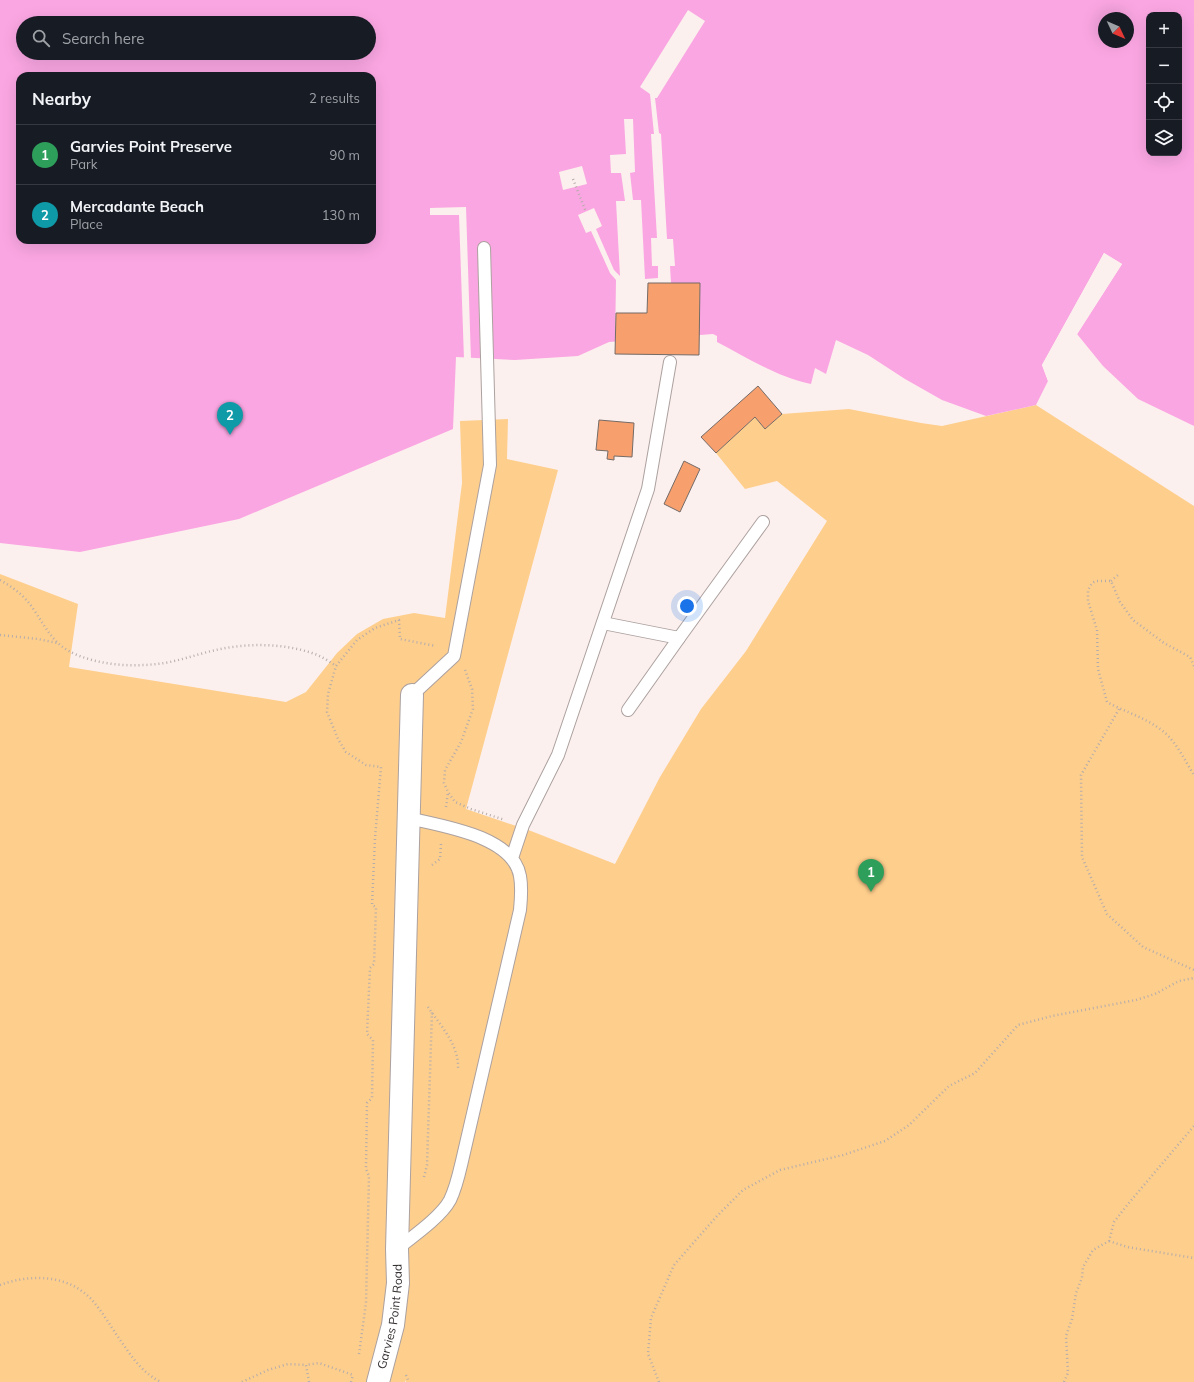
<!DOCTYPE html>
<meta charset="utf-8">
<style>
body{margin:0;font-family:Mulish,sans-serif;background:#20242c;color:#f1f3f6}
.controls{position:absolute;right:12px;top:12px;display:grid;overflow:hidden;border-radius:8px;box-shadow:0 4px 16px #0002}
.controls button{width:36px;height:36px;display:grid;place-items:center;padding:0;border:0;border-bottom:1px solid #363941;background:#171b24;color:#f1f3f6;font:20px sans-serif}
.compass{position:absolute;left:1098px;top:12px;width:36px;height:36px;border-radius:50%;background:#171b24;box-shadow:0 4px 16px #0002;rotate:134deg}
.you{position:absolute;left:687px;top:606px;width:14px;height:14px;margin:-10px;border:3px solid #fff;border-radius:50%;background:#1a73e8;box-shadow:0 0 0 6px #1a73e833}
.badge{display:grid;place-items:center;width:26px;height:26px;border-radius:50%;background:#8c9099;color:#fff;font-size:13px;font-weight:700}
.pin{position:absolute;translate:-50% -33px;filter:drop-shadow(0 1px 2px #0008)}
.pin::after{content:'';position:absolute;top:21px;width:14px;height:12px;background:inherit;clip-path:polygon(0 0,100% 0,50% 100%)}
.list{margin:0;padding:0;list-style:none}
h2{display:flex;justify-content:space-between;align-items:center;height:52px;margin:0;padding:0 16px;font-size:17px}
h2 small{font-size:13px;font-weight:400;color:#9ea1a6}
.list li{display:grid;grid-template-columns:26px 1fr auto;gap:12px;align-items:center;box-sizing:border-box;height:60px;padding:0 16px;border-top:1px solid #363941}
.list b{display:block;font-size:15px;white-space:nowrap}
.list p{margin:0;font-size:13px;white-space:nowrap;color:#9ea1a6}
.list em{font-size:13px;font-style:normal;color:#9ea1a6}
.icon{flex:none;width:22px;height:22px;fill:none;stroke:currentColor;stroke-width:2;stroke-linecap:round;stroke-linejoin:round}
.map{position:relative;flex:none;width:1194px;height:1382px;overflow:hidden}
.search{position:absolute;background:#171b24;box-shadow:0 4px 16px #0002;left:16px;top:16px;width:360px;height:44px;display:flex;align-items:center;gap:10px;box-sizing:border-box;padding:0 14px;border-radius:22px;color:#9ea1a6;font-size:15px}
.panel{position:absolute;background:#171b24;box-shadow:0 4px 16px #0002;left:16px;top:72px;width:360px;height:172px;border-radius:12px}
.map>svg:first-child{display:block}
</style>
<div class="map">
<svg width="1194" height="1382" viewBox="0 0 1194 1382">
<rect width="100%" height="100%" fill="#fcf0ee"/>
<polygon fill="#fece8c" points="1036,405 1194,506 1194,1382 406,1382 405,1380 405,1382 0,1382 0,574 78,604 69,667 286,702 306,692 337,653 357,634 383,619 414,613 445,618 462,483 460,421 508,419 507,459 558,470 466,809 531,831 615,864 660,777 701,709 746,651 827,521 777,481 745,489 716,453 755,417 765,429 782,414 849,409 921,423 942,426"/>
<path fill="#faa6e2" fill-rule="evenodd" d="M0,0H1194V426L1138,399L1103,366L1077,334L1122,264L1104,253L1042,365L1048,381L1036,405L986,416L942,400L905,379L868,355L836,340L826,374L815,368L811,384C777,377 748,358 717,342V336L713,334L609,342L578,356L515,360L456,357L453,429L239,519L80,552L0,543ZM1149,15H1179V153H1149ZM1104,18H1128V42H1104ZM23,23H369V53H23ZM20,76H372V240H20Z"/>
<g fill="#fcf0ee">
<polygon points="688,10 705,21 657,98 655,98 659,133 661,134 667,239 673,239 675,266 670,266 671,283 700,283 699,337 615,343 616,280 610,273 591,231 586,233 578,215 594,208 602,226 596,229 614,270 620,276 616,201 625,201 621,173 611,173 610,155 626,154 624,119 633,119 635,172 630,173 633,200 641,200 645,279 658,278 658,266 652,266 651,238 657,238 651,134 654,134 650,94 640,87"/>
<polygon points="582,166 587,184 563,190 559,172"/>
<polygon points="466,207 471,360 464,359 459,215 430,215 430,208"/>
<polygon points="1104,253 1122,264 1076,336 1075,333 1119,264 1105,255 1044,365 1049,379 1048,381 1042,365"/>
</g>
<g fill="#f79f6d" stroke="#746b67">
<polygon points="648,283 700,283 699,355 615,354 616,313 647,313"/>
<polygon points="758,386 782,414 765,429 755,417 716,453 701,437"/>
<polygon points="599,420 634,423 632,457 614,456 614,460 607,459 608,451 596,450"/>
<polygon points="684,461 700,469 680,512 664,504"/>
</g>
<g fill="none" stroke-linecap="round" stroke-linejoin="round">
<defs>
<g id="lane">
<polyline points="603,623 679,638 763,522"/>
<polyline points="412,695 454,656 490,465 484,248"/>
<polyline points="628,710 679,638"/>
<polyline points="512,858 523,825 558,755 648,489 670,362"/>
<path d="M397,1249C412,1237 441,1217 450,1200C456,1188 459,1174 462,1161L520,910C521,900 522,887 520,876C513,836 442,826 408,818"/>
</g>
<g id="street">
<path id="s1" d="M378,1382L393,1325L398,1283L397,1249L412,695"/>
</g>
</defs>
<use href="#lane" stroke="#aca19f" stroke-width="14"/>
<use href="#street" stroke="#aca19f" stroke-width="24"/>
<g stroke="#b6adab" stroke-width="2.5" stroke-dasharray="1 3" stroke-linecap="butt">
<polyline points="573,179 586,212"/>
<path d="M0,580C14,588 25,596 34,610C47,629 53,645 77,655C102,665 130,667 157,664C177,662 197,654 216,650C247,643 282,643 312,653C321,656 329,661 336,666"/>
<polyline points="1111,581 1119,574"/>
<polyline points="0,635 38,639 57,643"/>
<path d="M1194,666L1190,657L1164,643L1133,620L1120,602L1111,581H1096L1092,583L1088,590V601L1097,630L1098,669L1107,702C1125,712 1147,718 1164,732C1177,743 1185,761 1194,775"/>
<polyline points="465,670 472,689 473,709 461,742 445,770 444,783 448,792 455,802 471,809 505,820"/>
<polyline points="1119,709 1081,775 1082,857 1107,914 1143,947 1194,970"/>
<polyline points="446,807 448,792"/>
<polyline points="432,865 440,859 441,844"/>
<path d="M428,1007C440,1025 459,1045 458,1068"/>
<polyline points="424,1177 427,1165 432,1012"/>
<polyline points="1109,1241 1127,1247 1194,1258"/>
<path d="M0,1285C30,1274 67,1274 91,1299C103,1312 112,1329 123,1344C133,1359 144,1374 161,1382"/>
<polyline points="359,1354 366,1303 369,1176 366,1169 367,1103 372,1098 373,1040 367,1034 370,968 374,964 376,907 372,905 375,838 381,767 366,765 346,752 338,739 327,712 328,694 336,666 357,640 375,628 399,620 400,639 436,646"/>
<polyline points="406,1375 409,1382"/>
<polyline points="242,1382 268,1370 288,1364 306,1365"/>
<polyline points="309,1382 306,1365 319,1363 353,1375"/>
<polyline points="351,1382 353,1375"/>
<polyline points="659,1382 648,1354 651,1318 674,1265 717,1216 743,1190 780,1170 843,1155 885,1141 909,1125 949,1086 975,1073 1018,1025 1052,1016 1136,1000 1155,994 1179,981 1194,978"/>
<polyline points="1064,1382 1068,1373 1066,1336 1072,1319 1076,1293 1082,1278 1083,1267 1093,1250 1109,1241 1114,1222 1128,1204 1194,1126"/>
</g>
<use href="#lane" stroke="#fff" stroke-width="12"/>
<use href="#street" stroke="#fff" stroke-width="22"/>
</g>
<g text-anchor="middle" stroke-width="3.5" stroke-linejoin="round" paint-order="stroke">
<g font-size="12" fill="#363231" stroke="#fff">
<text dy="4" stroke="none"><textPath href="#s1" startOffset="67">Garvies Point Road</textPath></text>
</g>
</g>
</svg>
<div class="controls">
<button>+</button>
<button>−</button>
<button><svg class="icon" aria-label="locate" viewBox="0 0 24 24"><circle cx="12" cy="12" r="6"/><path d="M12 2v4M12 18v4M2 12h4M18 12h4"/></svg></button>
<button><svg class="icon" aria-label="layers" viewBox="0 0 24 24"><path d="M12 4l9 5-9 5-9-5zM3 14l9 5 9-5"/></svg></button>
</div>
<svg class="compass" viewBox="-18 -18 36 36"><path d="M0-13l5 13h-10z" fill="#e53935"/><path d="M0 13l5-13h-10z" fill="#9ea1a6"/></svg>
<div class="you"></div>
<div class="pin badge" style="left:871px;top:892px;background:#2e9e5b">1</div>
<div class="pin badge" style="left:230px;top:435px;background:#0f9aa8">2</div>
<div class="search"><svg class="icon" aria-label="search" viewBox="0 0 24 24"><circle cx="10" cy="10" r="6"/><path d="M15 15l6 6"/></svg>Search here</div>
<section class="panel">
<h2>Nearby<small>2 results</small></h2>
<ul class="list">
<li><span class="badge" style="background:#2e9e5b">1</span><div><b>Garvies Point Preserve</b><p>Park</p></div><em>90 m</em></li>
<li><span class="badge" style="background:#0f9aa8">2</span><div><b>Mercadante Beach</b><p>Place</p></div><em>130 m</em></li>
</ul>
</section>
</div>
